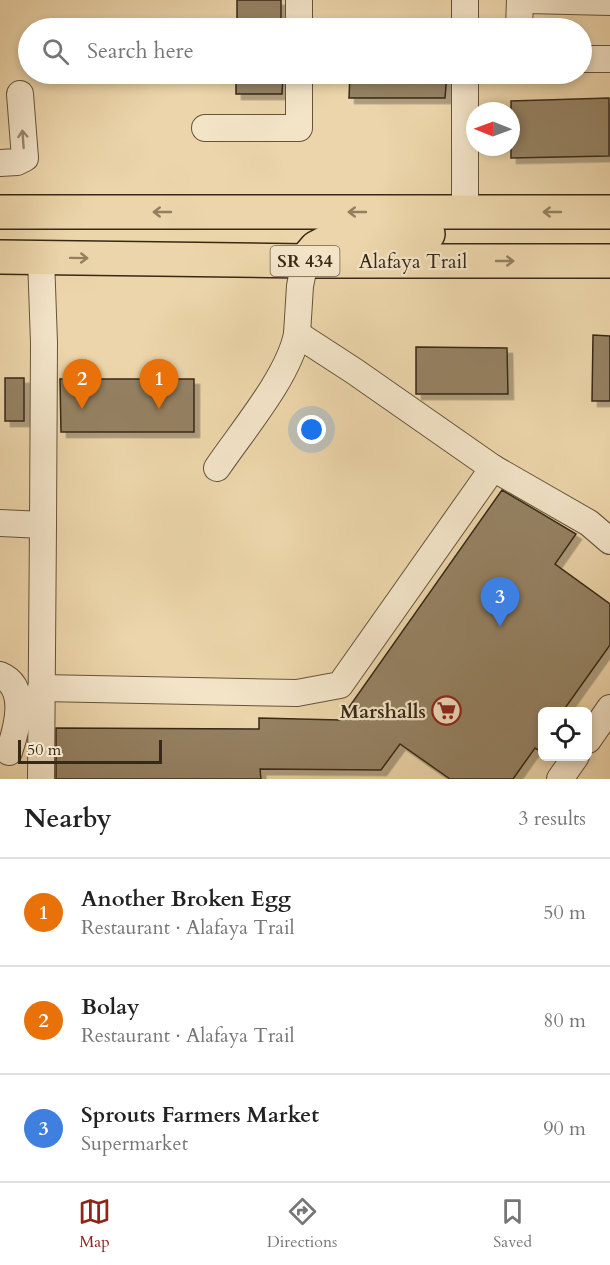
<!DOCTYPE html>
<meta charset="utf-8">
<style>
body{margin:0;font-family:Cardo,serif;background:#f2f2f2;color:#222}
.controls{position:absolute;right:18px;bottom:18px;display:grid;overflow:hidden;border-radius:9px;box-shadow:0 3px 9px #0003}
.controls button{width:54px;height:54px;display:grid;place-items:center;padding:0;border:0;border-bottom:2px solid #e0e0e0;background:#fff;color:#222;font:30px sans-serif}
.compass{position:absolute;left:466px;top:102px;width:54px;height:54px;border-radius:50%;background:#fff;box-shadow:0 3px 9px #0003;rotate:271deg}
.scale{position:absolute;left:18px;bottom:15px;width:144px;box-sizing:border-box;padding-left:6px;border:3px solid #372917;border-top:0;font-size:16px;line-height:21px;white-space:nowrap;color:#372917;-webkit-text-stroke:4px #f3e4c8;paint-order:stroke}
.you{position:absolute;left:312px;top:430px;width:21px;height:21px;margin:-15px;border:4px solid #fff;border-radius:50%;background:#1a73e8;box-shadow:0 0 0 9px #1a73e833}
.badge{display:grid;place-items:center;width:39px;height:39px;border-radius:50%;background:#8f2418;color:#fff;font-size:20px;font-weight:700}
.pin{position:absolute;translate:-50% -50px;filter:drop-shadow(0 2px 3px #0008)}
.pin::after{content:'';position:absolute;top:32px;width:21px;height:18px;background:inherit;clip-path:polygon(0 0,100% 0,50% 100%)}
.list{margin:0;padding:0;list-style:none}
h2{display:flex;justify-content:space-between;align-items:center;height:78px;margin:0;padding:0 24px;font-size:26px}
h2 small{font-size:20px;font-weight:400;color:#767676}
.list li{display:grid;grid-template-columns:39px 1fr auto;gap:18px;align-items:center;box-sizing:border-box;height:108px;padding:0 24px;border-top:2px solid #e0e0e0}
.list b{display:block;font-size:22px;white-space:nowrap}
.list p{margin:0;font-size:20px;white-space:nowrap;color:#767676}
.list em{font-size:20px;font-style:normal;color:#767676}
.icon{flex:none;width:33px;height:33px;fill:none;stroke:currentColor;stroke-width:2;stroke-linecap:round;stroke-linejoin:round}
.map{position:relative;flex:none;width:610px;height:779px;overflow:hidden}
.search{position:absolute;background:#fff;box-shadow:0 3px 9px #0003;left:18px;right:18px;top:18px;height:66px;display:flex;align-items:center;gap:15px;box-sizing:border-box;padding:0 21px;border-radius:33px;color:#767676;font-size:22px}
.sheet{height:402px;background:#fff}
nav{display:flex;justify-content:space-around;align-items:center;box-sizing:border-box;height:84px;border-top:2px solid #e0e0e0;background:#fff;font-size:16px;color:#767676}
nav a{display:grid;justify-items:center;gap:3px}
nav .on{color:#8f2418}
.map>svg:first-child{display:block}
</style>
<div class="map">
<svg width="610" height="779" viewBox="0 0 610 779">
<defs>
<filter id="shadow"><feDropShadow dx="5.5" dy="5.5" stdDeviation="0" flood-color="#0004"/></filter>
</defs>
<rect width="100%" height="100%" fill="#ecd5aa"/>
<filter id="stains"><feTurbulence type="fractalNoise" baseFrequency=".00333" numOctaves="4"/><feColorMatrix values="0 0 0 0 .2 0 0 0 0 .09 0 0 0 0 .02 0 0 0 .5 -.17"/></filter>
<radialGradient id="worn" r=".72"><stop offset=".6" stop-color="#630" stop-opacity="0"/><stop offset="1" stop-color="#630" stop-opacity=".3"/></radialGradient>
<g fill="#958263" stroke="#372917" stroke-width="1.5" filter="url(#shadow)">
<rect x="237" y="0" width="44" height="28"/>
<polygon points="236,74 283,74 282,94 236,94"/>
<polygon points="350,74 447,74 445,98 349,98"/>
<polygon points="609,98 609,156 511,158 511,101"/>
<polygon points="593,335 610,336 610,401 592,401"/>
<polygon points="416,347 507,348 508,394 416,394"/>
<rect x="5" y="378" width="19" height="43"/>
<polygon points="60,379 194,379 194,432 61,432"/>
<polygon points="502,490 576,534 555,564 610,604 610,645 563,711 543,711 543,753 535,748 513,779 450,779 400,744 381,770 260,769 261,779 56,779 56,728 259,729 259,718 340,720"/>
</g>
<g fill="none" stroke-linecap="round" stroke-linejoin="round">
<defs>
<g id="minor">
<polyline points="527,0 610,2"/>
<polyline points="299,28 299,0"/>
<polyline points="465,28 465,0"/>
<polyline points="519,28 520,0"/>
<polyline points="582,59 610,59"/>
<polyline points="465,74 465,212"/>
<polyline points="205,128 299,128 299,74"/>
<polyline points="0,163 17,162 25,158 20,94"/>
<polyline points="297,334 300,286 305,261"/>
<polyline points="493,468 589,523 610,541"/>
<polyline points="0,523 43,525 44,343 41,258"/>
<path d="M0,675C29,687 17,728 9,752"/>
<path d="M41,688L297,693L340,685L493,468L354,371L297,334C289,376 242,431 217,468"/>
<polyline points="588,740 610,708"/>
<polyline points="41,779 43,525"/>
<polyline points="560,779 576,756"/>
</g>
<g id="major">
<polyline points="0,212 610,212"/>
<polyline points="0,257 305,261 610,261"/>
<polyline points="305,261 316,248 339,236 428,234"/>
</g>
</defs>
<use href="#minor" stroke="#64543c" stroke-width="28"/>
<use href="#major" stroke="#372917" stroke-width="36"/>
<use href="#minor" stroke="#f3e4c8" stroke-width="26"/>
<use href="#major" stroke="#ecd5aa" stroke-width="33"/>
</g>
<defs><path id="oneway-shaft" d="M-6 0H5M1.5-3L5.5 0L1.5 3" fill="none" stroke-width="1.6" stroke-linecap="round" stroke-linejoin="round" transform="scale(1.5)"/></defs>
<use stroke="#958670" href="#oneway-shaft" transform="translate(23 139) rotate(-94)"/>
<g stroke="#927f60">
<use href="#oneway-shaft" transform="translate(162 212) rotate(180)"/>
<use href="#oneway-shaft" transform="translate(357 212) rotate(180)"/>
<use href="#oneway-shaft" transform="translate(552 212) rotate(180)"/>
<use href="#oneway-shaft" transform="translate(79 258) rotate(1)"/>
<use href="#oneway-shaft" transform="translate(505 261)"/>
</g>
<defs>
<symbol id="supermarket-ring" viewBox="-11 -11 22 22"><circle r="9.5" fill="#f3e4c8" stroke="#8f2418" stroke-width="1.5"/><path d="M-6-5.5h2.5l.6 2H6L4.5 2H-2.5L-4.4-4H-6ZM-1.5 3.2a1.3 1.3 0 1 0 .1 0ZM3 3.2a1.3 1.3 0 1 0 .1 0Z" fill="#8f2418"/></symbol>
</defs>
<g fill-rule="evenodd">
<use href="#supermarket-ring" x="430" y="694" width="33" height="33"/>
</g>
<g text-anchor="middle" stroke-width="4.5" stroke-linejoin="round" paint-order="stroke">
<rect fill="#f3e4c8" stroke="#6f614c" stroke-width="1.5" x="270.5" y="246" width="69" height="30" rx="4.5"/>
<g font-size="18" font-weight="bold" fill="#372917">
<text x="305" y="267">SR 434</text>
</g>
<g font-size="20" fill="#372917" stroke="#f3e4c8">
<text x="413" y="268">Alafaya Trail</text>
</g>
<g font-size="20" font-weight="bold" fill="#372917" stroke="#f3e4c8" text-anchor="end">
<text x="426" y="718">Marshalls</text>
</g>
</g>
<rect width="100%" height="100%" filter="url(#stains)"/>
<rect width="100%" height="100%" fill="url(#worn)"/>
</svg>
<div class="controls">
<button><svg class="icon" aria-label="locate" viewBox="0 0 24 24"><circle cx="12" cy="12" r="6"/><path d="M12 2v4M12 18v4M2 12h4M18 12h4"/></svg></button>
</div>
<svg class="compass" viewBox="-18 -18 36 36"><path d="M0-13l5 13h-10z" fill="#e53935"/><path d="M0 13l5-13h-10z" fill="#767676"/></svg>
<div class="scale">50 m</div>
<div class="you"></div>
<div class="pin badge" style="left:159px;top:409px;background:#e8710a">1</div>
<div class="pin badge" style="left:82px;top:409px;background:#e8710a">2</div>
<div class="pin badge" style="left:500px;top:627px;background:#3f7fe0">3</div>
<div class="search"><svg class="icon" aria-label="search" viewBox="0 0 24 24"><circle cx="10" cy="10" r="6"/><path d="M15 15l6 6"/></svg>Search here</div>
</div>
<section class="sheet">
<h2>Nearby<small>3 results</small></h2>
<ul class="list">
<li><span class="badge" style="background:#e8710a">1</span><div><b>Another Broken Egg</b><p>Restaurant · Alafaya Trail</p></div><em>50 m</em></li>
<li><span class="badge" style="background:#e8710a">2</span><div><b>Bolay</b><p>Restaurant · Alafaya Trail</p></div><em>80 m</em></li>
<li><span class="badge" style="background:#3f7fe0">3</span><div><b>Sprouts Farmers Market</b><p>Supermarket</p></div><em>90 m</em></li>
</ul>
</section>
<nav>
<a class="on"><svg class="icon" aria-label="map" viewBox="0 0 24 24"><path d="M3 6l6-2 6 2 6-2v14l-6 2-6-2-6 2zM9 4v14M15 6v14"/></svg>Map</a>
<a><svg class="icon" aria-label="directions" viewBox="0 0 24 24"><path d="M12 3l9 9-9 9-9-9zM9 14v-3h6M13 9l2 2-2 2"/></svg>Directions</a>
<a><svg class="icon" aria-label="saved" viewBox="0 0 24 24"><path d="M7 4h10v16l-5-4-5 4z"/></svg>Saved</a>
</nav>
